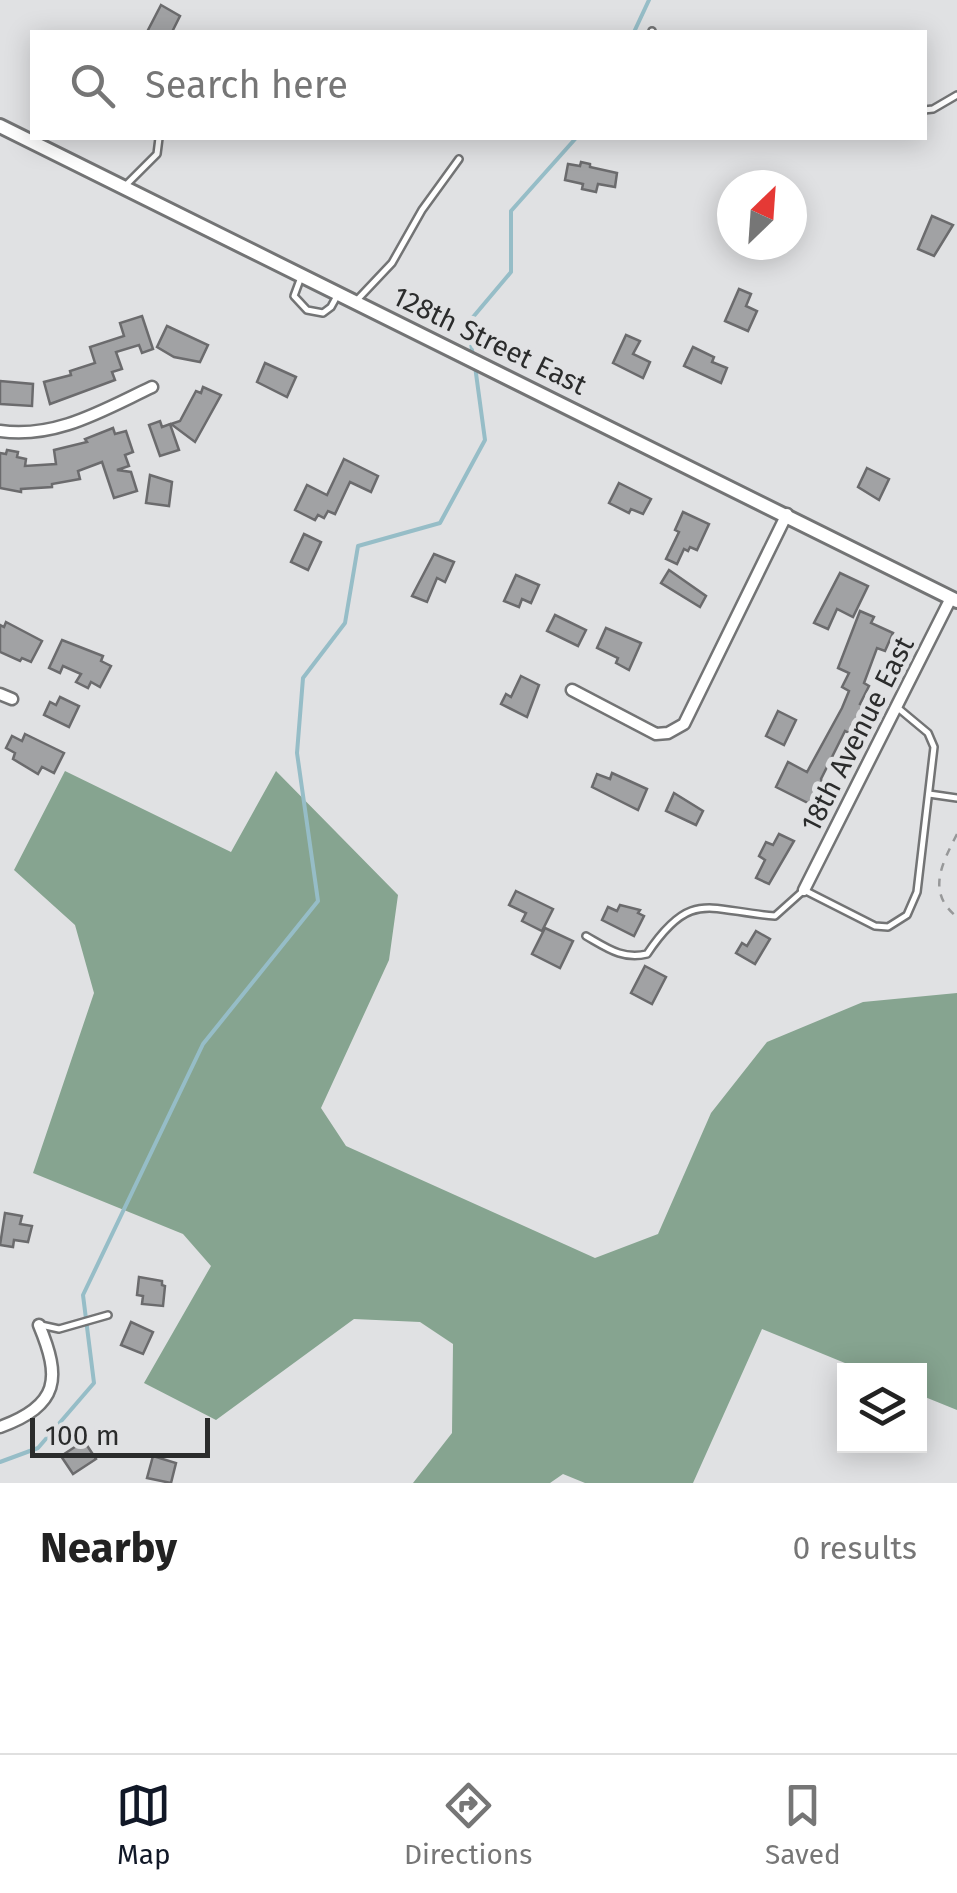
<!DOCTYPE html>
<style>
body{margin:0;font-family:"Fira Sans",sans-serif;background:#f2f2f2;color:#222}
.controls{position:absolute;right:30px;bottom:30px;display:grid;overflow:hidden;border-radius:0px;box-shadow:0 5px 25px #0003}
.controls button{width:90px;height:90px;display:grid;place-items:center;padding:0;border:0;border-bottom:2px solid #e0e0e0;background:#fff;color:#222;font:50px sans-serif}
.compass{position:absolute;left:717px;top:170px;width:90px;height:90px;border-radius:50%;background:#fff;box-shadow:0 5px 25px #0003;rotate:25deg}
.scale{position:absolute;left:30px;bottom:25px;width:180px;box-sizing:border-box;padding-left:10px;border:5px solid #2b2c2c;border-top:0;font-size:28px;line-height:35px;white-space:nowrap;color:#2b2c2c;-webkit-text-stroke:8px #e0e1e3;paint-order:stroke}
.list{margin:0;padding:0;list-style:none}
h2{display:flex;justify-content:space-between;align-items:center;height:130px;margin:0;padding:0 40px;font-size:42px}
h2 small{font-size:32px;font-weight:400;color:#767676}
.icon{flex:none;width:55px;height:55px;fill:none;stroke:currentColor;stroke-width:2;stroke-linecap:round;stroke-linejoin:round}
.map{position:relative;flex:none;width:957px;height:1483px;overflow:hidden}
.search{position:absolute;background:#fff;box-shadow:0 5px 25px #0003;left:30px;right:30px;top:30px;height:110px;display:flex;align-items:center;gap:25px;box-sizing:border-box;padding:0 35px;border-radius:0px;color:#767676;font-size:38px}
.sheet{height:270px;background:#fff}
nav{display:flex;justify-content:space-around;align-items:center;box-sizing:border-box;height:140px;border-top:2px solid #e0e0e0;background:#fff;font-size:28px;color:#767676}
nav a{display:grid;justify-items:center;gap:5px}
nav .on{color:#111827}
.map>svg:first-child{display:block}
</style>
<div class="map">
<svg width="957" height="1483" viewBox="0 0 957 1483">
<rect width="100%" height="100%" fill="#e0e1e3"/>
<polygon fill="#86a490" points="65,771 231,852 276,771 398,895 389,960 321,1108 346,1146 595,1258 658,1234 711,1113 767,1042 863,1002 957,993 957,1410 920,1395 920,1370 862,1370 762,1329 693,1483 585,1483 563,1474 550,1483 413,1483 452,1433 453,1344 420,1322 354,1319 216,1420 144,1383 211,1266 183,1234 33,1173 94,993 75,925 14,870"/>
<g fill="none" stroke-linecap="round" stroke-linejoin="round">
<g stroke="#96bdc7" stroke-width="4">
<polyline points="634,32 649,0"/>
<polyline points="473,357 468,323 511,272 511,211 576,138"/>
<polyline points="0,1462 38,1448 94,1383 83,1295 203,1044 318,901 297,753 303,678 345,623 358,546 440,523 485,440 475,366"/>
</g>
</g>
<g fill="#a1a2a4" stroke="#6b6b6d" stroke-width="2.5">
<polygon points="161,5 180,16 172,32 147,32"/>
<polygon points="581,162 590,164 590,167 617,173 615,187 598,184 596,192 582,189 583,184 565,180 568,164 580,166"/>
<polygon points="932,216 953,225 934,256 918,249"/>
<polygon points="739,289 751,294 746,306 757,311 748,331 725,321"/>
<polygon points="142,316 153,349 142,353 139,345 116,352 122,369 112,372 115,380 50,404 44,382 71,375 70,371 95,363 90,347 124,336 120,323"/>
<polygon points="167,326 208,345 200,362 174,357 157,347"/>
<polygon points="626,335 640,341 633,354 650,362 643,378 613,363"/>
<polygon points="693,347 714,357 712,362 727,368 721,383 684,366"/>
<polygon points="265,363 296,377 287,397 257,382"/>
<polygon points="0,381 33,384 32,406 0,404"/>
<polygon points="203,387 221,395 195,442 171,424 180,421 196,391 201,393"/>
<polygon points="160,421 162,427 170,424 179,450 160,456 149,425"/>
<polygon points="113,428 115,434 126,431 133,452 125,455 129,466 117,470 131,472 137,491 114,498 102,462 78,471 80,479 52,484 52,487 21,489 21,492 0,488 0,453 6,454 7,450 18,452 17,457 26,459 25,466 56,464 54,450 87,442 85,439"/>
<polygon points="344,459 378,476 371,492 350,482 335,514 328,511 324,518 318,515 315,520 295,510 307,485 327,495"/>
<polygon points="867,468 889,479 879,500 858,487"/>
<polygon points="150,475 172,482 169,506 146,503"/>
<polygon points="619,483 651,499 643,514 631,509 629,513 609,503"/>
<polygon points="683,512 709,524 697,550 690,547 688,551 684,549 677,564 666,559 679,532 675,530"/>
<polygon points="304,534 321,542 308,570 291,562"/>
<polygon points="434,554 454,562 445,582 437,578 427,602 412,596"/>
<polygon points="669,570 706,596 700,607 661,583"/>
<polygon points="840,573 868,586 853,617 837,609 828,629 814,623"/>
<polygon points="516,575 539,585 531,603 522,599 519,607 504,601"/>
<polygon points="860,611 874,617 871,623 893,633 885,651 877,648 864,683 869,686 860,704 869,709 855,736 845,731 821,779 823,788 818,797 822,799 818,808 776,787 788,762 807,772 842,708 849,691 842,687 849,673 838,668"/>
<polygon points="555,615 586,630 578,646 547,631"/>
<polygon points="6,622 42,641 31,662 22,658 20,661 0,652 0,625 4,627"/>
<polygon points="606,628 641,643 629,670 616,663 618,658 597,648"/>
<polygon points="62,640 103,656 101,661 111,666 100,687 91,682 88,688 76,682 81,674 63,666 60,673 49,668"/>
<polygon points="521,676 539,685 527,717 501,704 506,694 511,697"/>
<polygon points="60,697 79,706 69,727 44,715 50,702 56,705"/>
<polygon points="778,711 796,720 784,745 766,736"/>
<polygon points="25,734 64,753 54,773 42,767 38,774 13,759 15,753 6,748 12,736 22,741"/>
<polygon points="612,773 647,789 638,810 592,787 597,774 610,779"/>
<polygon points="674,793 703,811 696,825 666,811"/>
<polygon points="779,834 794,841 769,884 756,878 765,860 759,856 766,842 773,845"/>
<polygon points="516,891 553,909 542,931 522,921 526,913 509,905"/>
<polygon points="620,905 640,910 638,913 644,916 634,936 602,920 608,907 617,911"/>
<polygon points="545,928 573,941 560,968 532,954"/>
<polygon points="756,931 770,939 755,964 736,953 742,943 747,946"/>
<polygon points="645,966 666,977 652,1004 631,993"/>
<polygon points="5,1213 22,1216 20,1224 32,1226 28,1242 14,1240 13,1247 0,1245"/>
<polygon points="139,1277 162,1281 162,1285 165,1286 163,1306 142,1304 143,1296 137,1295"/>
<polygon points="131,1322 153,1332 143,1354 121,1345"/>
<polygon points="84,1441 96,1459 73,1474 61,1456"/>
<polygon points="153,1456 176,1463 171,1483 147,1478"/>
</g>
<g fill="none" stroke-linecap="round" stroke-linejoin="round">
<defs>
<g id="service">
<polyline points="652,31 652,32"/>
<polyline points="924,110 933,109 957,95"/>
<polyline points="126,185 157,154 159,138"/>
<polyline points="301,277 294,296 307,310 323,313 331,307 337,296"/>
<polyline points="358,299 392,263 422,210 459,159"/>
<polyline points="929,794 957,798"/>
<path d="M586,936C607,948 623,960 647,954C691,888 709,911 775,916L804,890L875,926L888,927L907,915L917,892L934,747L928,733L898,708"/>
<polyline points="41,1325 59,1329 108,1315"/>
</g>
<g id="minor">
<path d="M0,431C56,439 103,410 152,387"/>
<polyline points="572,690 656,734 668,733 684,724 787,514"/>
<polyline points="0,694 12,699"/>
<polyline points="804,890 951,598"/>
<path d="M0,1427C60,1405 61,1378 39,1325"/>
</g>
<polyline id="tertiary" points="0,126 957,601"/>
</defs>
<use href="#service" stroke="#737475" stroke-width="10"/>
<use href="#minor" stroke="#737475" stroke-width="15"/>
<use href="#tertiary" stroke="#737475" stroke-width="18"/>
<path stroke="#979899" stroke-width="2.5" stroke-dasharray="8 8" stroke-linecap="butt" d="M957,834C942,864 926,892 957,917"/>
<use href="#service" stroke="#fff" stroke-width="5"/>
<use href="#minor" stroke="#fff" stroke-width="10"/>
<use href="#tertiary" stroke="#fff" stroke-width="12"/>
</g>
<g text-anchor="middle" stroke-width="10" stroke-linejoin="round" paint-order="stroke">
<g font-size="28" fill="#2b2c2c" stroke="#e0e1e3">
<text transform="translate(490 340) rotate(26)" y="10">128th Street East</text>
<text transform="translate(857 734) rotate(-63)" y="10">18th Avenue East</text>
</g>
</g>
</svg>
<div class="controls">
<button><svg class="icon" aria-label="layers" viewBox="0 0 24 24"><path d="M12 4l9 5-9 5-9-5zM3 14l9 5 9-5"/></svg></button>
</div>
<svg class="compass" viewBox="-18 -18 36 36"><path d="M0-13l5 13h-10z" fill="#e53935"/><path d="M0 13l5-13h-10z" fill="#767676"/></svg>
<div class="scale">100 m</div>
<div class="search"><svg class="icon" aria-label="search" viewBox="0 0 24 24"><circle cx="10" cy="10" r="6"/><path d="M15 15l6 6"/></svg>Search here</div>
</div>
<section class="sheet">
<h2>Nearby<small>0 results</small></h2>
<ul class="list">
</ul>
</section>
<nav>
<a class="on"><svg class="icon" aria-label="map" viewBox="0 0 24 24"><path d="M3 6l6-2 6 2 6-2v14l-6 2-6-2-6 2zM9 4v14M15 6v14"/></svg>Map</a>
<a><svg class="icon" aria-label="directions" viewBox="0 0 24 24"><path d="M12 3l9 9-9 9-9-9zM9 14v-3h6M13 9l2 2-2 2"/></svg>Directions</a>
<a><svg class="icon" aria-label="saved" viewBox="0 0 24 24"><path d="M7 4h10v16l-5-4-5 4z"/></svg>Saved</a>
</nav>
